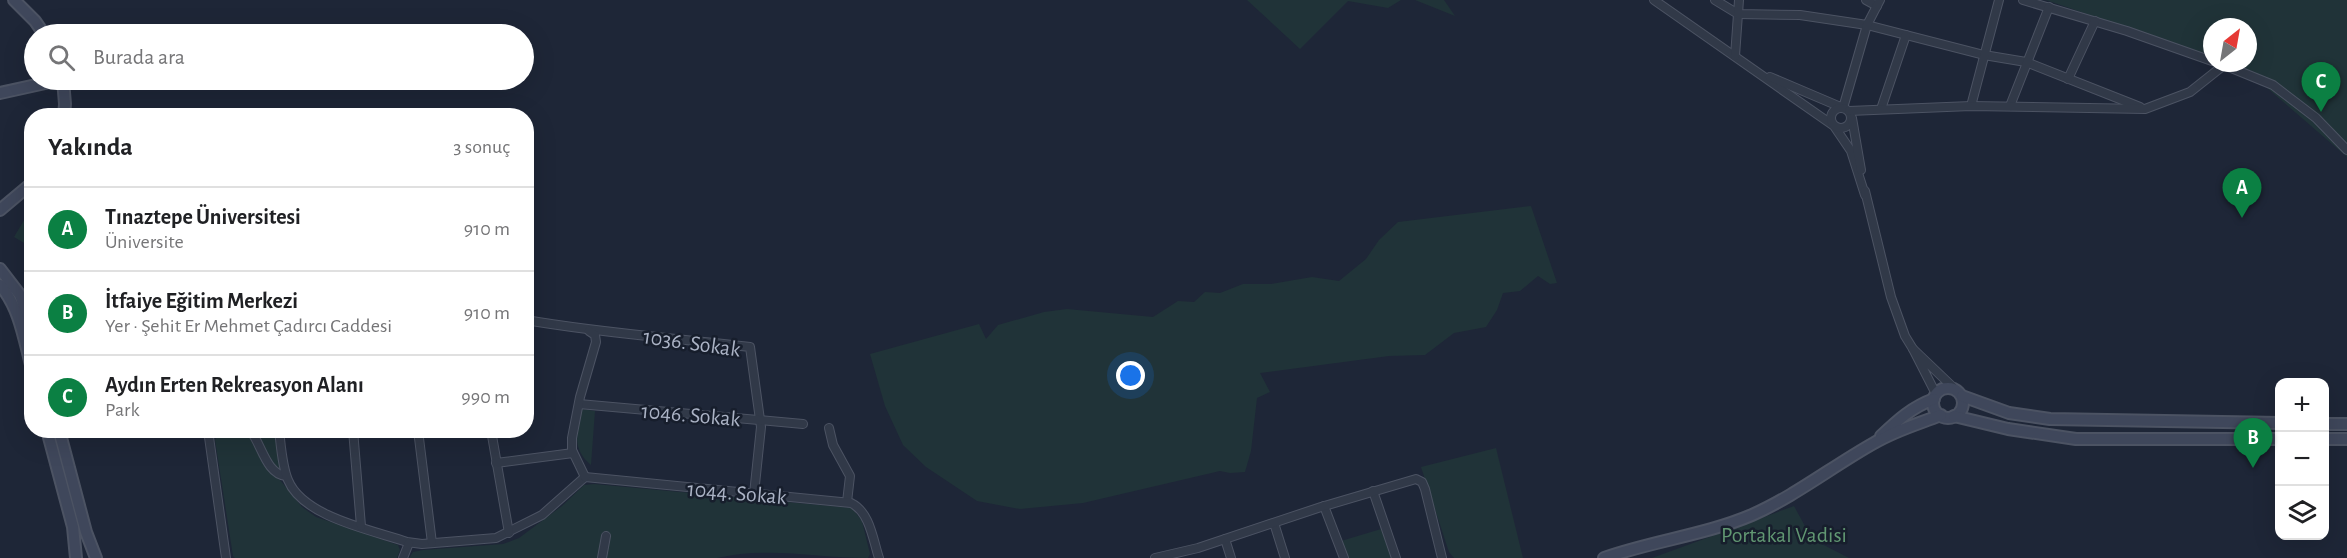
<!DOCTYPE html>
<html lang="tr">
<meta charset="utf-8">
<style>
body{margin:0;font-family:"Alegreya Sans",sans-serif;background:#f2f2f2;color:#202124}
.controls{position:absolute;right:18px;bottom:18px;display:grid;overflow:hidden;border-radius:12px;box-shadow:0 6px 24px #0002}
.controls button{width:54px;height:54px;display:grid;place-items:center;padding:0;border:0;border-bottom:2px solid #e0e0e0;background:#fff;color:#202124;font:30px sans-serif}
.compass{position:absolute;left:2203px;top:18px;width:54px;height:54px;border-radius:50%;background:#fff;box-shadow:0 6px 24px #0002;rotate:31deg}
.you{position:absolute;left:1131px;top:376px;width:21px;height:21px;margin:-15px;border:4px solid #fff;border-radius:50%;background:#1a73e8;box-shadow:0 0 0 9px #1a73e833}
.badge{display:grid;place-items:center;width:39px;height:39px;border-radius:50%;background:#0b8043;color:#fff;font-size:20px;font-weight:700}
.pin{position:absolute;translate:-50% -50px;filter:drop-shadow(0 2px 3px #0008)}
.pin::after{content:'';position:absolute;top:32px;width:21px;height:18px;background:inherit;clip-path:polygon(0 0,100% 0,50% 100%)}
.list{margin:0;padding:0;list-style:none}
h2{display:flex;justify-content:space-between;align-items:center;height:78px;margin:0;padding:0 24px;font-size:26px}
h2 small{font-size:20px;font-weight:400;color:#757577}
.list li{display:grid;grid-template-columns:39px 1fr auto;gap:18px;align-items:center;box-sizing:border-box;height:84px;padding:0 24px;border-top:2px solid #e0e0e0}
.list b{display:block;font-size:22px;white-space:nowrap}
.list p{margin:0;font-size:20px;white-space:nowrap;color:#757577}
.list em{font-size:20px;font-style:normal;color:#757577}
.icon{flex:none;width:33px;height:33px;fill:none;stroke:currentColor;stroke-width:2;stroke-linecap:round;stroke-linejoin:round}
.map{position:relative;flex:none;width:2347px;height:558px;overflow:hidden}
.search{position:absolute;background:#fff;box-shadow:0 6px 24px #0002;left:24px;top:24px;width:510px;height:66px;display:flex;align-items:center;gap:15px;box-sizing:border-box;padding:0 21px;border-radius:33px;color:#757577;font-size:22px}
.panel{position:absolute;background:#fff;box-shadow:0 6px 24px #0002;left:24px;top:108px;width:510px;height:330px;border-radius:24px}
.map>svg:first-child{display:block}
</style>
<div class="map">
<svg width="2347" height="558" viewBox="0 0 2347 558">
<rect width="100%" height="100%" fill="#1e2637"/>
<g fill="#203338">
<polygon points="1247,0 1401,0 1388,8 1348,1 1300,49"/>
<polygon points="1415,0 1444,0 1455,16"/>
<polygon points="2046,0 2347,0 2347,157 2243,67 2231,63 2248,63 2248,27 2212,27 2212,57"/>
<polygon points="1531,206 1557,283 1550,284 1538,276 1520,291 1503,293 1497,310 1486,327 1454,333 1425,355 1389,356 1260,373 1270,392 1257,398 1251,451 1245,472 1230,473 1220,471 1083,503 1020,509 977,501 926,467 903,445 885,406 870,354 979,324 986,339 998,325 1044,312 1067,309 1153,317 1178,301 1194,302 1205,292 1220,293 1243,284 1271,284 1312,277 1339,281 1366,259 1379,240 1398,222"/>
<polygon points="26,217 31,220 31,247 14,237"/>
<path d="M582,409L595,411L591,465C571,448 577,432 582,409Z"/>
<polygon points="221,431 245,431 248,433 258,446 269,472 280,480 302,507 316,517 398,545 400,550 397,558 235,558 233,556 215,440"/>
<polygon points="255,431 275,431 282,471 275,469"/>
<polygon points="1496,448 1523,558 1454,558 1449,552 1421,467"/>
<path d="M594,484L852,508L862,521L870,554L868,558C818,558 767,546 717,558H409L413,552L423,550L503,544L519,538L562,506L584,485Z"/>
<polygon points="1794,506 1812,539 1849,558 1652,558"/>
<polygon points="1381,529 1393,558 1347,558 1341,541"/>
</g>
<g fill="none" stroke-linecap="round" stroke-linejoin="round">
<defs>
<g id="minor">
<polyline points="1654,0 1834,126 1851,151 1865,195"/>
<polyline points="1715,0 1738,14 1735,56"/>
<polyline points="1739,0 1738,14 1800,15 1867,25 1984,55 2026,62 2140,107"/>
<polyline points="1866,0 1877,6"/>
<polyline points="2023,0 2127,31 2212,61"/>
<polyline points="1770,77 1843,108 1867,25 1880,0"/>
<polyline points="2068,79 2095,21"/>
<polyline points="1971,106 1999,0"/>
<polyline points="2010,106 2049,7"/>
<circle cx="1841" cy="118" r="10"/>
<polyline points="1881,109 1906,35"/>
<polyline points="1849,111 1971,106 2145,109 2190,92 2224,65 2273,85 2316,118 2347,150"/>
<polyline points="1852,118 1861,170"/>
<polyline points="1865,191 1891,297 1905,336 1913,349"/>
<path d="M526,320C600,333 675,338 750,347L761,427L754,494"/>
<polyline points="1936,394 1913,349 1957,391"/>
<polyline points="579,404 803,424"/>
<polyline points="829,428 833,445 850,476 847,502"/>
<polyline points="208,430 226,558"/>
<path d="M250,430C262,445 266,474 286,476"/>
<path d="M279,430C281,446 282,466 288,480C303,517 372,530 407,542L422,544L496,538L542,515L585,477"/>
<polyline points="353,430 361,526"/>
<polyline points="418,430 432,543"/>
<polyline points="491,430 509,533"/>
<polyline points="496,463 573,453"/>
<path d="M585,477L851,503C870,512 873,540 879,558"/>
<polyline points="585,477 572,450 572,438 580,397 596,342 595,335 589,331"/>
<polyline points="1373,491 1396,558"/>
<polyline points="1324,506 1344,558"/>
<polyline points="1274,523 1285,558"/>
<polyline points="1225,539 1231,558"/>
<polyline points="403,558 409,543"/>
<polyline points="602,558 606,536"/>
<polyline points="1155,558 1198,548 1321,507 1416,479 1422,482 1425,489 1442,558"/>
</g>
<g id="secondary">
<polyline points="14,0 35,21 44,34"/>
<polyline points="63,80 65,104 64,116"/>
<polyline points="0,93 59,80"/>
<polyline points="0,210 32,183"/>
<polyline points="0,269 20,295 32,329"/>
<path d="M0,285C20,308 24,339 32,369"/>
<circle cx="1948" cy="403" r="15"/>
<polyline points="1962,396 2009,413 2050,419 2280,423"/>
<polyline points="1954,416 2008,429 2076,439 2280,439"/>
<polyline points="2324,424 2347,424"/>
<polyline points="47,430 73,527 76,558"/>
<polyline points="59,430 86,532 96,558"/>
<path d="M1881,436C1898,420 1912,407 1934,399"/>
<polyline points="2324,439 2347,439"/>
<path d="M1604,558C1652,541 1705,535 1752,515C1795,496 1833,466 1874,443C1896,430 1918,424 1941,415"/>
</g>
</defs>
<use href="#minor" stroke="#4c5363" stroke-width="10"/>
<use href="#secondary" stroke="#4c5363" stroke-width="14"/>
<use href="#minor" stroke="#313948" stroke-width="8"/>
<use href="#secondary" stroke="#3f475b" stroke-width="10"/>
</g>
<g text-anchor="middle" stroke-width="5" stroke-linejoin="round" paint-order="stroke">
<g font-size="22" fill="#abb3c5" stroke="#171e2c">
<text transform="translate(692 342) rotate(8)" y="8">1036. Sokak</text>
<text transform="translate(691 414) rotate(5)" y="8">1046. Sokak</text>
<text transform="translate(737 492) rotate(5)" y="8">1044. Sokak</text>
</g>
<g font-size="22" fill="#619772" stroke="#171e2c">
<text x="1784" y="542">Portakal Vadisi</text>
</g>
</g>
</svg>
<div class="controls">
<button>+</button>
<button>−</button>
<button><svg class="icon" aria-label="layers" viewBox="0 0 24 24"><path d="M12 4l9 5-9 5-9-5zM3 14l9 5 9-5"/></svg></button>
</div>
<svg class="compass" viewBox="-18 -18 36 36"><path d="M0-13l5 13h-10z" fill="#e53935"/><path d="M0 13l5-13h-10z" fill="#757577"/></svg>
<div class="you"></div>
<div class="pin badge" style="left:2242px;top:218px">A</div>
<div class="pin badge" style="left:2253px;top:468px">B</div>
<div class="pin badge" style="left:2321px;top:112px">C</div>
<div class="search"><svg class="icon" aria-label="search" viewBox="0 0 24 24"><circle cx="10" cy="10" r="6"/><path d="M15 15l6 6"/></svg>Burada ara</div>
<section class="panel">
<h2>Yakında<small>3 sonuç</small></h2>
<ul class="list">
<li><span class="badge">A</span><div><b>Tınaztepe Üniversitesi</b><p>Üniversite</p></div><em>910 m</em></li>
<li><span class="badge">B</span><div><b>İtfaiye Eğitim Merkezi</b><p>Yer · Şehit Er Mehmet Çadırcı Caddesi</p></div><em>910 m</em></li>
<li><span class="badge">C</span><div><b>Aydın Erten Rekreasyon Alanı</b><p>Park</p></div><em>990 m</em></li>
</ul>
</section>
</div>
